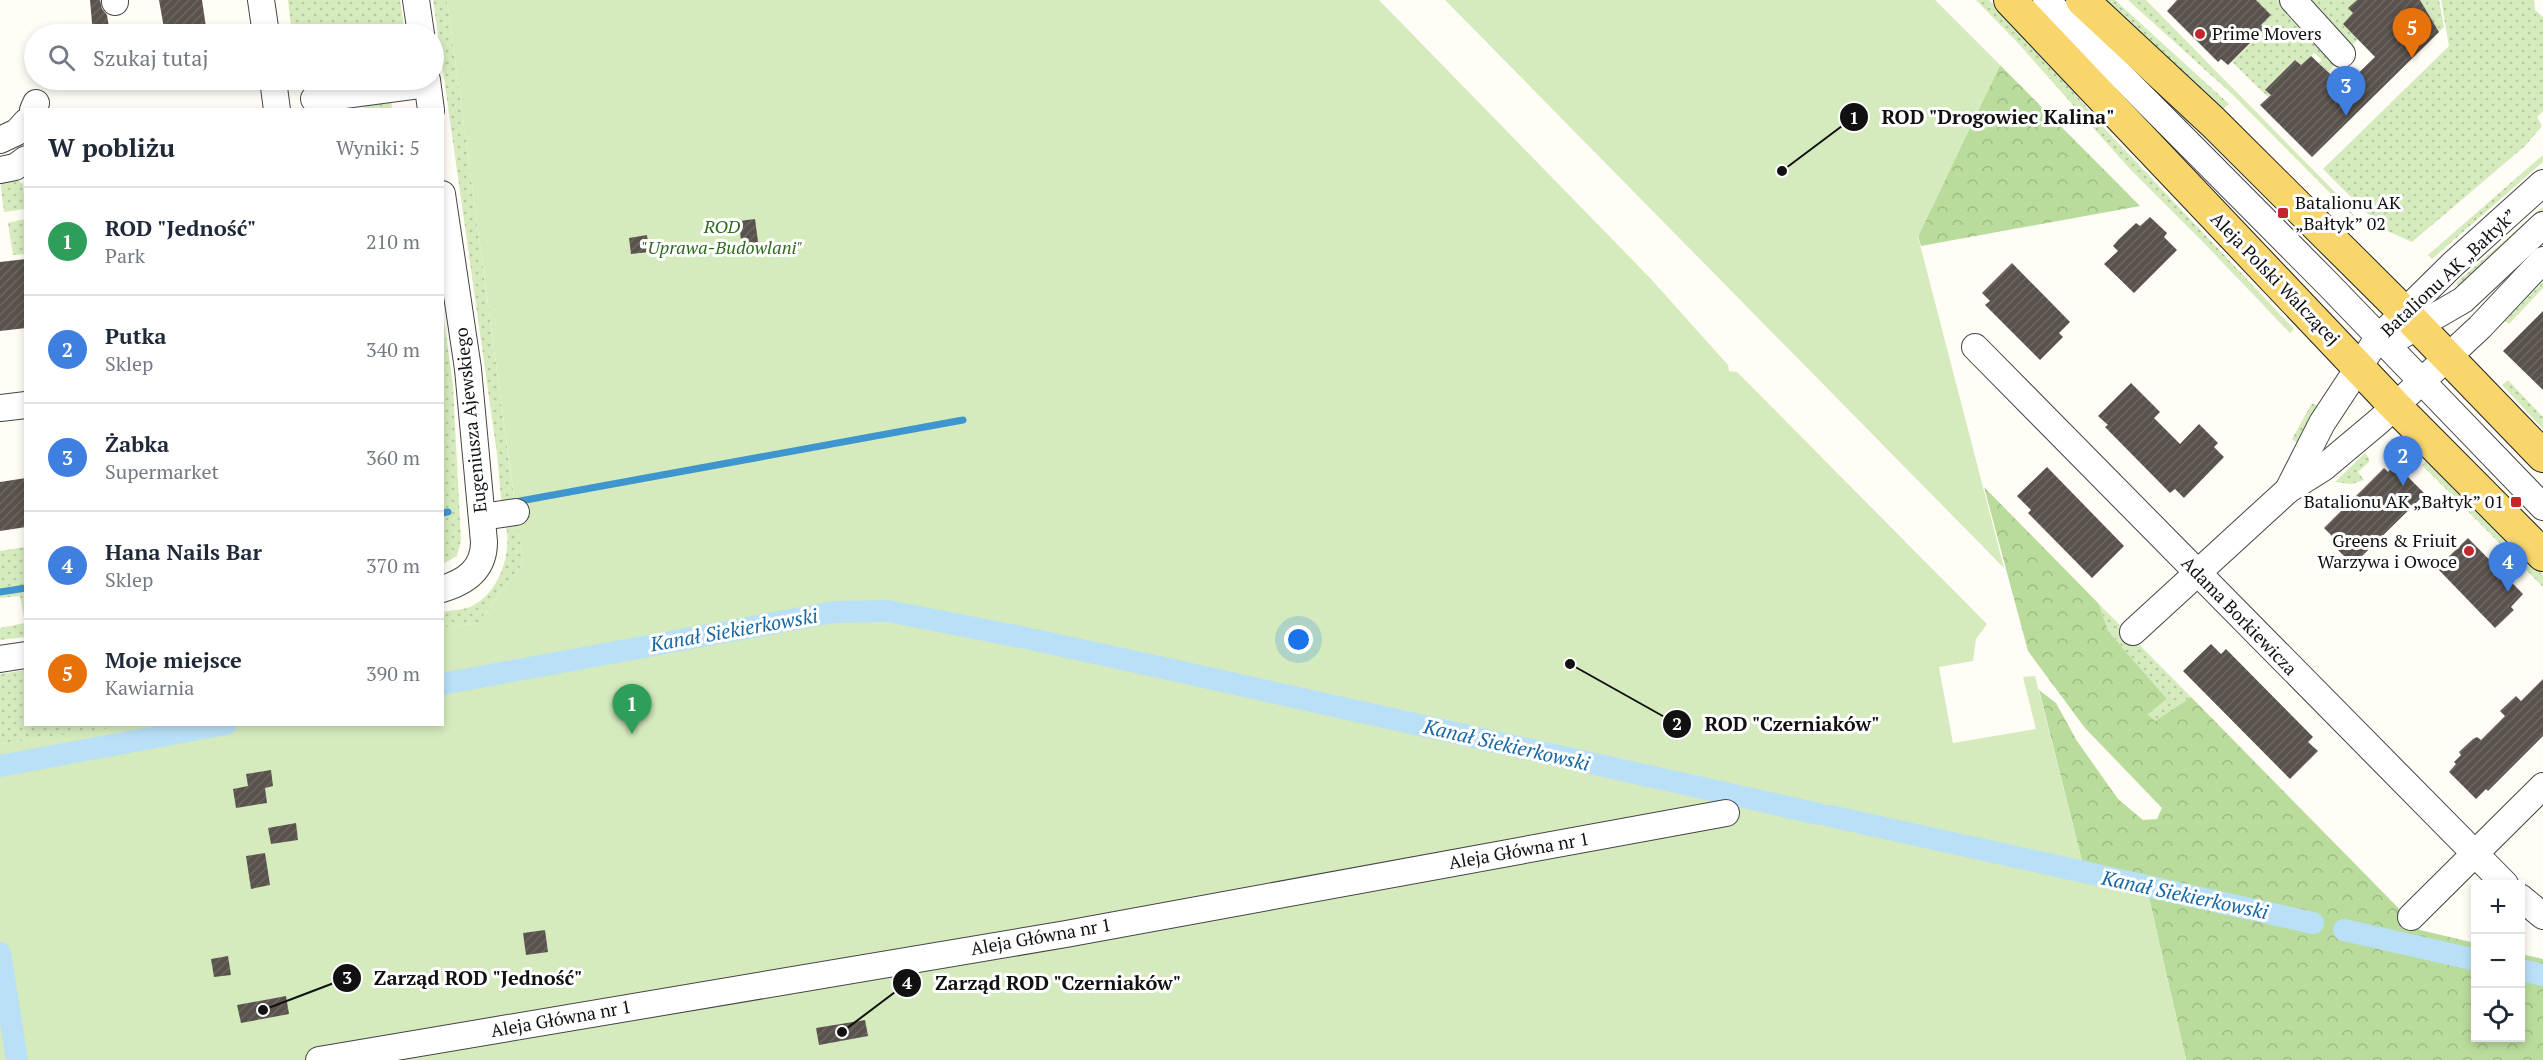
<!DOCTYPE html>
<html lang="pl">
<meta charset="utf-8">
<style>
body{margin:0;font-family:"PT Serif",serif;background:#f2f2f3;color:#1f2937}
.controls{position:absolute;right:18px;bottom:18px;display:grid;overflow:hidden;border-radius:0px;box-shadow:0 3px 9px #0003}
.controls button{width:54px;height:54px;display:grid;place-items:center;padding:0;border:0;border-bottom:2px solid #e0e1e3;background:#fff;color:#1f2937;font:30px sans-serif}
.you{position:absolute;left:1299px;top:640px;width:21px;height:21px;margin:-15px;border:4px solid #fff;border-radius:50%;background:#1a73e8;box-shadow:0 0 0 9px #1a73e833}
.badge{display:grid;place-items:center;width:39px;height:39px;border-radius:50%;background:#111827;color:#fff;font-size:20px;font-weight:700}
.pin{position:absolute;translate:-50% -50px;filter:drop-shadow(0 2px 3px #0008)}
.pin::after{content:'';position:absolute;top:32px;width:21px;height:18px;background:inherit;clip-path:polygon(0 0,100% 0,50% 100%)}
.list{margin:0;padding:0;list-style:none}
h2{display:flex;justify-content:space-between;align-items:center;height:78px;margin:0;padding:0 24px;font-size:26px}
h2 small{font-size:20px;font-weight:400;color:#747a83}
.list li{display:grid;grid-template-columns:39px 1fr auto;gap:18px;align-items:center;box-sizing:border-box;height:108px;padding:0 24px;border-top:2px solid #e0e1e3}
.list b{display:block;font-size:22px;white-space:nowrap}
.list p{margin:0;font-size:20px;white-space:nowrap;color:#747a83}
.list em{font-size:20px;font-style:normal;color:#747a83}
.icon{flex:none;width:33px;height:33px;fill:none;stroke:currentColor;stroke-width:2;stroke-linecap:round;stroke-linejoin:round}
.map{position:relative;flex:none;width:2543px;height:1060px;overflow:hidden}
.search{position:absolute;background:#fff;box-shadow:0 3px 9px #0003;left:24px;top:24px;width:420px;height:66px;display:flex;align-items:center;gap:15px;box-sizing:border-box;padding:0 21px;border-radius:33px;color:#747a83;font-size:22px}
.panel{position:absolute;background:#fff;box-shadow:0 3px 9px #0003;left:24px;top:108px;width:420px;height:618px;border-radius:0px}
.map>svg:first-child{display:block}
</style>
<div class="map">
<svg width="2543" height="1060" viewBox="0 0 2543 1060">
<defs>
<pattern id="grass-dots" width="8" height="8" patternUnits="userSpaceOnUse" patternTransform="scale(1.5)"><rect width="8" height="8" fill="#d5ebbd"/><path d="M2 2h.1M6 6h.1" fill="none" stroke="#b6c8a1" stroke-width="1.8" stroke-linecap="round"/></pattern>
<pattern id="forest-crowns" width="20" height="18" patternUnits="userSpaceOnUse" patternTransform="scale(1.5)"><rect width="20" height="18" fill="#b9dc9c"/><path d="M2 6a3 3 0 1 1 6 0M12 15a3 3 0 1 1 6 0" fill="none" stroke="#9ebc85"/></pattern>
<pattern id="building-hatch" width="6" height="6" patternUnits="userSpaceOnUse" patternTransform="scale(1.5)"><rect width="6" height="6" fill="#5a524d"/><path d="M-1 1l2-2M0 6l6-6M5 7l2-2" fill="none" stroke="#6d6662"/></pattern>
</defs>
<rect width="100%" height="100%" fill="#fffdf5"/>
<g fill="url(#grass-dots)">
<polygon points="288,0 400,0 405,33 292,34"/>
<polygon points="433,0 447,0 515,505 502,508 497,454"/>
<polygon points="1976,0 1989,0 2042,55 2106,130 2294,329 2290,333 2201,240 2128,167 2016,41"/>
<polygon points="2104,0 2115,0 2229,104 2222,110"/>
<polygon points="2128,0 2146,0 2338,195 2360,223 2233,95"/>
<polygon points="2256,0 2282,0 2340,58 2328,72 2319,63 2322,60 2314,53 2301,65 2295,60 2266,90 2271,95 2268,97 2232,62 2265,29 2261,25 2271,15"/>
<polygon points="2307,0 2357,0 2349,8 2353,13 2358,39 2346,51"/>
<polygon points="2420,0 2439,0 2444,27 2439,32"/>
<polygon points="2441,0 2534,0 2535,10 2543,17 2543,111 2537,117 2542,126 2525,146 2412,242 2383,229 2323,169 2449,46"/>
<polygon points="391,100 392,109 364,109 363,104"/>
<polygon points="2543,155 2543,162 2432,259 2428,255"/>
<polygon points="14,178 23,184 25,209 4,212 0,180"/>
<polygon points="2543,207 2543,216 2463,290 2456,283"/>
<polygon points="25,219 25,254 13,255 8,223"/>
<polygon points="2543,282 2543,288 2509,324 2505,321"/>
<polygon points="443,312 453,386 461,540 457,556 443,564"/>
<polygon points="2508,380 2543,417 2543,429 2502,385"/>
<polygon points="2312,403 2319,407 2299,444 2292,439"/>
<polygon points="2365,453 2369,458 2369,462 2358,472 2364,480 2352,484 2335,482"/>
<polygon points="2430,457 2543,575 2543,587 2422,465"/>
<path d="M518,525L523,563L478,623L443,628V612C451,610 463,610 470,607C499,594 512,554 506,526Z"/>
<polygon points="25,547 25,637 0,640 0,628 25,623 20,596 0,598 0,551"/>
<polygon points="2099,604 2191,697 2155,721 2148,714 2167,699 2108,631"/>
<polygon points="25,670 26,724 136,725 0,744 0,674"/>
</g>
<g fill="url(#forest-crowns)">
<polygon points="2000,65 2140,206 1921,246 1918,236"/>
<polygon points="1984,487 2099,604 2108,631 2167,699 2148,714 2155,721 2191,697 2420,930 2475,943 2476,1038 2520,1038 2521,954 2543,959 2543,1060 2186,1060 2149,898 2148,877 2082,861 2039,690 2056,703 2077,741 2118,799 2143,820 2157,819 2162,808 2085,728 2028,651"/>
</g>
<g fill="#d5ebbd">
<polygon points="447,0 1379,0 1651,279 1728,365 1729,371 1737,372 1987,624 1976,639 1973,661 1939,667 1953,743 2036,729 2023,677 2035,676 2082,861 2148,877 2149,898 2186,1060 0,1060 0,744 136,724 442,724 443,628 478,623 523,563"/>
<polygon points="1445,0 1935,0 2000,65 1918,237 2004,568"/>
</g>
<g fill="none" stroke-linecap="round" stroke-linejoin="round">
<g stroke="#3f96cf" stroke-width="7">
<polyline points="520,501 963,420"/>
<polyline points="442,513 448,512"/>
<polyline points="0,592 26,588"/>
</g>
<g stroke="#b9e0f7" stroke-width="22">
<polyline points="1035,640 1191,674"/>
<polyline points="1195,675 1819,814"/>
<polyline points="442,684 834,612 888,611 1026,638"/>
<polyline points="0,766 226,724"/>
<polyline points="1830,816 2052,865"/>
<polyline points="2057,866 2313,923"/>
<polyline points="2344,930 2476,960"/>
<polyline points="0,953 17,1060"/>
<polyline points="2520,970 2543,975"/>
</g>
</g>
<g fill="url(#building-hatch)">
<polygon points="90,0 100,0 102,9 107,15 110,34 93,34"/>
<polygon points="159,0 202,0 207,34 165,34"/>
<polygon points="2177,0 2256,0 2271,15 2261,25 2265,28 2228,65 2221,59 2218,62 2167,11"/>
<polygon points="2357,0 2420,0 2439,32 2312,157 2260,105 2271,95 2265,90 2295,60 2301,65 2311,56 2344,87 2375,57 2343,24 2353,13 2348,8"/>
<polygon points="2150,217 2167,233 2164,237 2177,250 2134,293 2104,264 2118,251 2113,246 2119,239 2136,223 2140,226"/>
<polygon points="755,219 759,249 742,251 739,221"/>
<polygon points="647,235 649,252 631,254 629,238"/>
<polygon points="26,259 26,328 0,331 0,262"/>
<polygon points="2012,263 2070,322 2059,333 2063,337 2040,360 1985,305 1990,301 1982,293"/>
<polygon points="2543,311 2543,390 2503,351"/>
<polygon points="2131,383 2160,412 2154,418 2180,444 2199,424 2218,443 2214,447 2224,457 2184,498 2175,489 2170,493 2105,427 2108,425 2098,416"/>
<polygon points="2395,464 2425,494 2353,565 2333,545 2337,541 2324,528 2384,468 2388,472"/>
<polygon points="2047,467 2124,546 2092,578 2028,513 2031,510 2017,496"/>
<polygon points="26,478 26,527 0,531 0,482"/>
<polygon points="2468,538 2523,594 2511,607 2514,610 2495,628 2437,568"/>
<polygon points="2211,644 2221,654 2226,649 2313,737 2308,742 2318,751 2290,779 2183,671"/>
<polygon points="2543,679 2543,736 2488,791 2486,789 2476,799 2449,772 2456,764 2454,762 2461,755 2459,752 2473,739 2477,737 2481,740 2505,716 2500,711 2516,696 2521,701"/>
<polygon points="271,770 273,786 265,788 267,803 236,808 233,789 248,786 246,774"/>
<polygon points="296,823 298,840 271,844 268,828"/>
<polygon points="265,853 270,885 251,889 246,856"/>
<polygon points="545,930 548,952 526,955 523,933"/>
<polygon points="228,956 231,975 214,977 211,959"/>
<polygon points="286,996 289,1014 241,1023 237,1005"/>
<polygon points="865,1020 868,1036 819,1045 816,1028"/>
</g>
<g fill="none" stroke-linecap="round" stroke-linejoin="round">
<defs>
<g id="minor">
<polyline points="115,0 115,2"/>
<polyline points="261,0 266,34"/>
<polyline points="416,0 421,34"/>
<polyline points="2046,0 2327,283 2543,507"/>
<polyline points="2293,0 2342,54"/>
<polyline points="273,80 277,110"/>
<polyline points="427,80 431,110"/>
<polyline points="314,99 427,84"/>
<polyline points="33,110 36,103"/>
<polyline points="0,140 17,132 26,122"/>
<polyline points="0,170 15,167 26,159"/>
<path d="M442,194L468,369L484,542C484,569 466,582 442,589"/>
<polyline points="2401,336 2463,300 2543,225"/>
<polyline points="1975,347 2505,884"/>
<polyline points="0,408 26,405"/>
<polyline points="2288,490 2322,423 2378,338 2452,265 2543,183"/>
<polyline points="482,517 516,512"/>
<polyline points="2133,632 2288,490 2323,468 2379,421 2480,327 2543,260"/>
<polyline points="0,659 26,655"/>
<polyline points="2520,897 2543,916"/>
<polyline points="2411,917 2543,786"/>
<polyline points="319,1060 1066,934 1726,813"/>
</g>
<g id="major">
<polyline points="2010,0 2395,406 2543,555"/>
<polyline points="2082,0 2213,122 2404,312 2543,456"/>
</g>
</defs>
<use href="#minor" stroke="#444" stroke-width="28"/>
<use href="#major" stroke="#222" stroke-width="34"/>
<use href="#minor" stroke="#fff" stroke-width="26"/>
<use href="#major" stroke="#f9d66b" stroke-width="32"/>
</g>
<g fill="#c4262e" stroke="#fff" stroke-width="2">
<circle cx="2200" cy="34" r="6"/>
<rect x="2277" y="207" width="12" height="12" rx="3"/>
<rect x="2510" y="496" width="12" height="12" rx="3"/>
<circle cx="2469" cy="551" r="6"/>
</g>
<g text-anchor="middle" stroke-width="6" stroke-linejoin="round" paint-order="stroke">
<g font-size="18" fill="#111" stroke="#fff" text-anchor="start">
<text x="2212" y="40">Prime Movers</text>
<text x="2295" y="209">Batalionu AK<tspan x="2295" dy="21">„Bałtyk” 02</tspan></text>
<text x="2504" y="508" text-anchor="end">Batalionu AK „Bałtyk” 01</text>
<text x="2457" y="547" text-anchor="end">Greens &amp; Friuit<tspan x="2457" dy="21">Warzywa i Owoce</tspan></text>
</g>
<g font-size="18" font-style="italic" fill="#2f6b1f" stroke="#fff">
<text x="722" y="233">ROD<tspan x="722" dy="21">"Uprawa-Budowlani"</tspan></text>
</g>
<g font-size="18" fill="#111" stroke="#fff">
<text transform="translate(2449 273) rotate(-43)" y="6">Batalionu AK „Bałtyk”</text>
<text transform="translate(2275 279) rotate(46)" y="6">Aleja Polski Walczącej</text>
<text transform="translate(471 420) rotate(-96)" y="6">Eugeniusza Ajewskiego</text>
<text transform="translate(2239 616) rotate(46)" y="6">Adama Borkiewicza</text>
<text transform="translate(1519 851) rotate(-10)" y="6">Aleja Główna nr 1</text>
<text transform="translate(1041 937) rotate(-10)" y="6">Aleja Główna nr 1</text>
<text transform="translate(561 1019) rotate(-10)" y="6">Aleja Główna nr 1</text>
</g>
<g font-size="20" font-style="italic" fill="#1768a6" stroke="#fff">
<text transform="translate(734 630) rotate(-10)" y="7">Kanał Siekierkowski</text>
<text transform="translate(1507 745) rotate(13)" y="7">Kanał Siekierkowski</text>
<text transform="translate(2185 895) rotate(12)" y="7">Kanał Siekierkowski</text>
</g>
</g>
<path fill="none" stroke="#111" stroke-width="2" d="M1782 171L1854 117M1570 664L1677 724M263 1010L347 978M842 1032L907 983"/>
<g fill="#111" stroke="#fff" stroke-width="2">
<circle cx="1782" cy="171" r="6"/>
<circle cx="1570" cy="664" r="6"/>
<circle cx="263" cy="1010" r="6"/>
<circle cx="842" cy="1032" r="6"/>
<circle cx="1854" cy="117" r="15"/>
<circle cx="1677" cy="724" r="15"/>
<circle cx="347" cy="978" r="15"/>
<circle cx="907" cy="983" r="15"/>
</g>
<g font-size="18" text-anchor="middle" font-weight="bold" fill="#fff">
<text x="1854" y="124">1</text>
<text x="1677" y="730">2</text>
<text x="347" y="984">3</text>
<text x="907" y="989">4</text>
</g>
<g font-size="20" text-anchor="middle" font-weight="bold" fill="#111" stroke="#fff" stroke-width="6" stroke-linejoin="round" paint-order="stroke">
<text x="1998" y="124">ROD "Drogowiec Kalina"</text>
<text x="1792" y="731">ROD "Czerniaków"</text>
<text x="478" y="985">Zarząd ROD "Jedność"</text>
<text x="1058" y="990">Zarząd ROD "Czerniaków"</text>
</g>
</svg>
<div class="controls">
<button>+</button>
<button>−</button>
<button><svg class="icon" aria-label="locate" viewBox="0 0 24 24"><circle cx="12" cy="12" r="6"/><path d="M12 2v4M12 18v4M2 12h4M18 12h4"/></svg></button>
</div>
<div class="you"></div>
<div class="pin badge" style="left:632px;top:734px;background:#2e9e5b">1</div>
<div class="pin badge" style="left:2403px;top:486px;background:#3f7fe0">2</div>
<div class="pin badge" style="left:2346px;top:116px;background:#3f7fe0">3</div>
<div class="pin badge" style="left:2508px;top:592px;background:#3f7fe0">4</div>
<div class="pin badge" style="left:2412px;top:58px;background:#e8710a">5</div>
<div class="search"><svg class="icon" aria-label="search" viewBox="0 0 24 24"><circle cx="10" cy="10" r="6"/><path d="M15 15l6 6"/></svg>Szukaj tutaj</div>
<section class="panel">
<h2>W pobliżu<small>Wyniki: 5</small></h2>
<ul class="list">
<li><span class="badge" style="background:#2e9e5b">1</span><div><b>ROD &quot;Jedność&quot;</b><p>Park</p></div><em>210 m</em></li>
<li><span class="badge" style="background:#3f7fe0">2</span><div><b>Putka</b><p>Sklep</p></div><em>340 m</em></li>
<li><span class="badge" style="background:#3f7fe0">3</span><div><b>Żabka</b><p>Supermarket</p></div><em>360 m</em></li>
<li><span class="badge" style="background:#3f7fe0">4</span><div><b>Hana Nails Bar</b><p>Sklep</p></div><em>370 m</em></li>
<li><span class="badge" style="background:#e8710a">5</span><div><b>Moje miejsce</b><p>Kawiarnia</p></div><em>390 m</em></li>
</ul>
</section>
</div>
